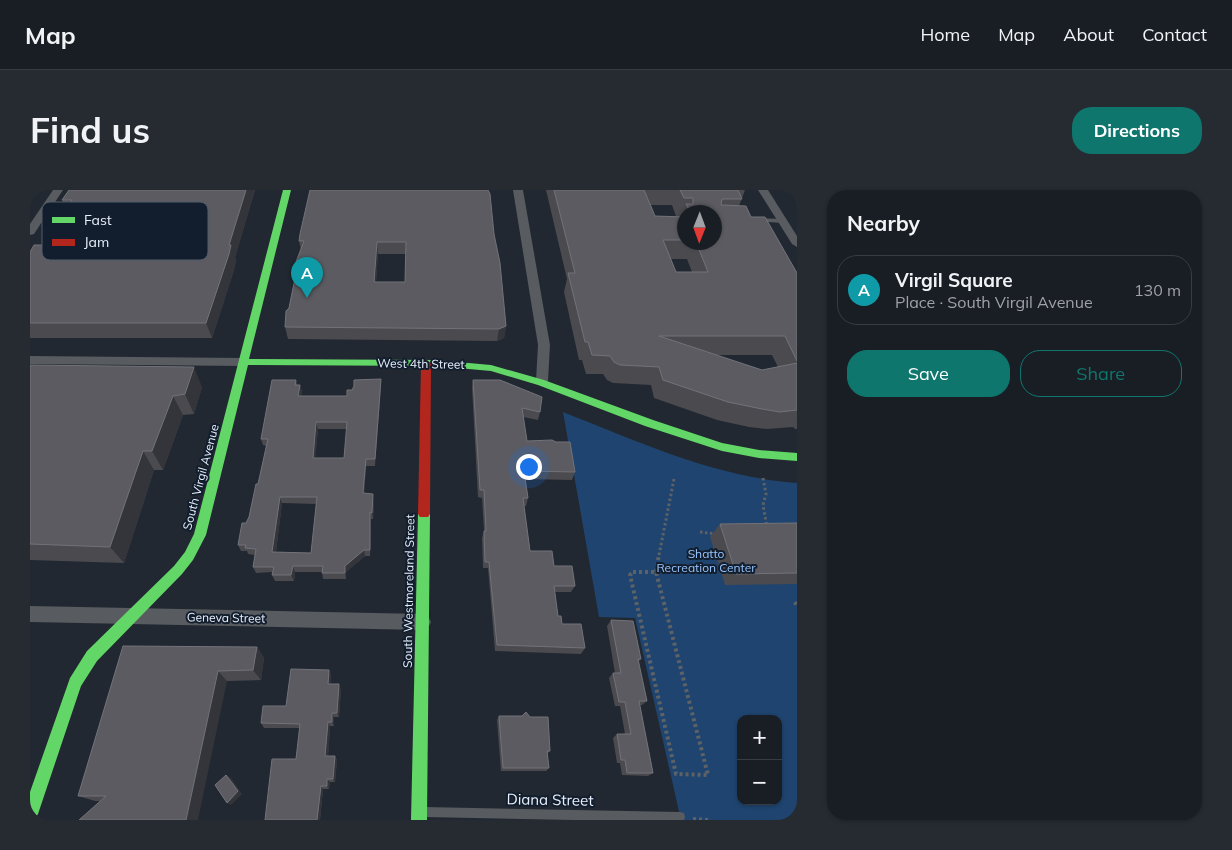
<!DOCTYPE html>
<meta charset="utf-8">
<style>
body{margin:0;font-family:Mulish,sans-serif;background:#262b32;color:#f1f3f6}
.controls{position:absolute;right:15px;bottom:15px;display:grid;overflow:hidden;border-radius:10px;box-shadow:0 1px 4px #0004}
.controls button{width:45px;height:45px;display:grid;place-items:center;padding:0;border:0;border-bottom:1px solid #373c42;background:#191e25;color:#f1f3f6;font:25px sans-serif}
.compass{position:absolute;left:647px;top:15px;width:45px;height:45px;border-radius:50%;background:#191e25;box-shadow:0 1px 4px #0004;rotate:181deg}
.you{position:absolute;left:498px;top:276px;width:18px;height:18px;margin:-12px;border:4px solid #fff;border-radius:50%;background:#1a73e8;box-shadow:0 0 0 8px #1a73e833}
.badge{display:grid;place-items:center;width:32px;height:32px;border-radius:50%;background:#0f766e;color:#fff;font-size:16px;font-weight:700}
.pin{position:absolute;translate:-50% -41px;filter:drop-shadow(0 1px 2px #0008)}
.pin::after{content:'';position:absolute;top:26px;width:18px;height:15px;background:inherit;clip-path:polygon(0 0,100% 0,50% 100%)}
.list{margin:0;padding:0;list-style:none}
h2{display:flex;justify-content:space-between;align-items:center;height:65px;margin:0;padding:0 20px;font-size:21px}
h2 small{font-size:16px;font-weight:400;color:#9fa2a7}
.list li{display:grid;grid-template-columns:32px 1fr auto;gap:15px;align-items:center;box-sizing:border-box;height:70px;margin:0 10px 10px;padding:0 10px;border:1px solid #373c42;border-radius:20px}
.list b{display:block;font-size:19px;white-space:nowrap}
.list p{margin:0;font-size:16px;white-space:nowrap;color:#9fa2a7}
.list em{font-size:16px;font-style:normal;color:#9fa2a7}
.actions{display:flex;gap:10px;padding:15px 20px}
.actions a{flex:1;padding:11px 0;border:1px solid #0f766e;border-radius:20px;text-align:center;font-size:18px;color:#0f766e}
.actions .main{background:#0f766e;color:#fff}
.map{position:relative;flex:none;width:767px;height:630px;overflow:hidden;border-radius:20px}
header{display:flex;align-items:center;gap:30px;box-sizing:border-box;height:70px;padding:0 25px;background:#191e25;border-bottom:1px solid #373c42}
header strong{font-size:24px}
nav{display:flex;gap:28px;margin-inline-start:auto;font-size:18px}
.intro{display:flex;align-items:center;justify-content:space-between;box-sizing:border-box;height:120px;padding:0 30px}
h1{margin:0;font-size:35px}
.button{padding:12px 22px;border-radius:20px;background:#0f766e;color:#fff;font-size:18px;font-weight:700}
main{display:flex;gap:30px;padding:0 30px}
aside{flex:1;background:#191e25;border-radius:20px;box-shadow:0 1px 4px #0004}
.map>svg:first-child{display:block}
</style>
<header>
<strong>Map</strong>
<nav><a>Home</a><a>Map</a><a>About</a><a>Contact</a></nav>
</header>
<div class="intro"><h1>Find us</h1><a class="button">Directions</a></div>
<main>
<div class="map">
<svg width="767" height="630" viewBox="0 0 767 630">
<rect width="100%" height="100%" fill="#212831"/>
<path fill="#1f446f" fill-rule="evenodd" d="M533,222C609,252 685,287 767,293V630H651L605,428L569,427ZM711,529H748V611H711Z"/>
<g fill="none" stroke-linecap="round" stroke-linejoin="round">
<g stroke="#5d6267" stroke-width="3" stroke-dasharray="2.5 2.5" stroke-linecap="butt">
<polyline points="733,288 736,304 733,315 737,337"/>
<polyline points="670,342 686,344"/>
<polyline points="629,365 644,289"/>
</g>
<g stroke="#5d6267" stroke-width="4" stroke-dasharray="3 3" stroke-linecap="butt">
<polygon points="603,382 626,382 678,585 646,584 600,385"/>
<polyline points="626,382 629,364"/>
<polyline points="765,412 767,416"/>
<polyline points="663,629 679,630"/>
</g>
<g fill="#585b5f" fill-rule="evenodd">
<polygon points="727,28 752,29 755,31 752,33 725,31 725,29"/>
<polygon points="395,617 650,622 654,623 655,627 654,630 543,630 395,627 391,626 390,622 391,618"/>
</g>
<g fill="#585b5f" fill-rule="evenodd">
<polygon points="23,0 33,0 4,44 0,45 0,34"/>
<polygon points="483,0 493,0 520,155 518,191 512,196 506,191 508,155"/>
<polygon points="728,0 738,0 767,46 767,57 762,54"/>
<polygon points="0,166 214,168 220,172 214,176 0,174"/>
<polygon points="0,416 392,424 398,426 401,432 398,438 392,440 0,432"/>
</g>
<g fill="#63d668" fill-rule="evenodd">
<polygon points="253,0 261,0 219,169 405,170 461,175 514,190 623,230 692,253 729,260 767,263 767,271 729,268 692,261 615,236 508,195 461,181 405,176 218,175 176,345 163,370 152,384 67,471 51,496 8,624 5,629 0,630 0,602 40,488 57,461 144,376 155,362 164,344"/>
<polygon points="394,319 398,321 400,324 397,630 381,630 388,324 390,321"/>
</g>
<polygon fill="#b3261e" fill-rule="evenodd" points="396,170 401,173 400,324 398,327 390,327 388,324 391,173"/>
</g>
<g fill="#4b4a4f" fill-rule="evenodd">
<polygon points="39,0 225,0 205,67 206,71 204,80 182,148 0,148 0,62 13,55 36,18 32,10"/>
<path d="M516,0H715L709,16L721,27L767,83V239H765L763,237L737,239L719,237L687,230L624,208L621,195L583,193L577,190L573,184H556L552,170H549L534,102L537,89ZM621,15H642L646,26H652H625ZM654,22H684V52H654ZM641,69H657L662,82H646ZM685,165H742L748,177L732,180Z"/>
<path d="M464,44L476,136L474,148L467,151L258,149L255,137L267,77L266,72L271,60L269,51ZM348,64H376L375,92H346Z"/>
<polygon points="0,175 172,197 164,224 153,225 133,280 124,280 94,373 0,370"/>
<path d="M351,189V196L345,276H336L334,303L344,311L343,329H341L340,366H335L316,382V389H293L292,382H265L264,391H245L242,385L243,382L226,383L223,377L225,365L218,364L217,361H211L208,355L216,333L219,327L228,294L236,256L233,255L231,249L266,190L267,195H270L272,202L271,206H317L322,200ZM288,239H317L314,268H285ZM252,313L286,314L281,363L246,362Z"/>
<polygon points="443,190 510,222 508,230 493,227 497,251 545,282 542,290 495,289 498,308 496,316 494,316 500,361 524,376 545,396 541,402 525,402 528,426 532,434 555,458 551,464 465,461 458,378 453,378 452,348 454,341 452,308 448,307 442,198"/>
<polygon points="767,333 767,394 695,395 680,347 690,334"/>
<polygon points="581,430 611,469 608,472 617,511 612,515 610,515 623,583 618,586 592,585 590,573 587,573 583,548 587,544 595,544 590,516 585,516 579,488 583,483 585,483 577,436"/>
<polygon points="93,456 227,457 234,468 231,490 197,491 71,611 65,611 48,606"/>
<polygon points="299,480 301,485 300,494 311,499 309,527 304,527 304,536 300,536 298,566 305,566 307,570 305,592 300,592 299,599 293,599 290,630 235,630 266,569 270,538 234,538 231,533 256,516"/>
<polygon points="469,526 520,561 517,564 519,578 516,581 471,581 467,530"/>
</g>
<g fill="#33353b">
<polygon points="216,0 225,0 205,67 206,71 204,80 182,148 176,133"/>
<polygon points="347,52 348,64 345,104 344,92"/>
<polygon points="476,136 474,148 467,151 469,139"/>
<polygon points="164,177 172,197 164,224 155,204"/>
<polygon points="351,189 351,196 345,276 345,269"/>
<polygon points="270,195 272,202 270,213 268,206"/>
<polygon points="143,206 153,225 133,280 122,261"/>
<polygon points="286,232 288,239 285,274 283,268"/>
<polygon points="113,261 124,280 94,373 80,357"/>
<polygon points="336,269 336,276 334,309 333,303"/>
<polygon points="343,304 344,311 343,329 342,323"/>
<polygon points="250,307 252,313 245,368 242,362"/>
<polygon points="340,322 341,329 340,366"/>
<polygon points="334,360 335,366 316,382 316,389 315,383 315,376"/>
<polygon points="263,376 265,382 264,391 261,385"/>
<polygon points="227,457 234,468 231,490 223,480"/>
<polygon points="299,480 301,485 300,499 298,494"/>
<polygon points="188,481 197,491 168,630 156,630"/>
<polygon points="309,494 311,499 309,527 307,523"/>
<polygon points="302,523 304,527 304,536 302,532"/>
<polygon points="298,532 300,536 298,569 295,566"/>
<polygon points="305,566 307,570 305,592 303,589"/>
<polygon points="196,585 201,588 212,604 201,615 197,613"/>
<polygon points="297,589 300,592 299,599 297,596"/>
<polygon points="291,596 293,599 290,630 287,630"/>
</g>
<g fill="#5c5b61" stroke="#72737a" fill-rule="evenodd">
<polygon points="39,0 216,0 199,55 201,55 199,64 176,133 0,133 0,62 4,55 13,55 42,10 32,10"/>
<path d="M280,0H458L460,4L464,44L470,73L476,136L469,139L255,137L256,121L259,118L268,74L266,72L274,51H269L270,44ZM347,52H376L375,92H344Z"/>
<polygon points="524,0 614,0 625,26 654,27 654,50 633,50 646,82 678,82 666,52 684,52 684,22 660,22 656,14 663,14 663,8 654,8 650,0 708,0 712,9 692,9 691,15 716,16 721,27 735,27 767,83 767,171 755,146 629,146 732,180 767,173 767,220 750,222 732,219 698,212 633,190 629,177 590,175 584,172 580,166 562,165 558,152 555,152 538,83 545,83"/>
<polygon points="0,175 164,177 155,204 143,206 122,261 113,261 80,357 0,354"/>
<path d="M351,189L345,269H336L333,303L343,304L342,323L340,322V360H334L315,376V383H292L293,376H263L261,385H242L244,377H223L226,359L215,358L216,355H208L212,333H216L219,327L226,294H228L238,249H231L242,190H266L265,195H270L268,206H317V200H322L324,196V190ZM286,232H317L314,268H283ZM250,307H287L281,363L242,362Z"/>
<polygon points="443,190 470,190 512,207 510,222 492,218 497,251 522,250 526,252 540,252 545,282 494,281 498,308 493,308 500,361 522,361 524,376 542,376 545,396 524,396 528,426 531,426 532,434 551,434 555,458 467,455 459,372 455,372 454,341 456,341 454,300 450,300"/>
<polygon points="767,333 767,383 706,384 690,334"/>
<polygon points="581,430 603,431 611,469 608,469 617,511 609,511 623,583 597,583 595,570 591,570 587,544 601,544 595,512 589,512 583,483 591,483"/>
<polygon points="93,456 227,457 223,480 188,481 156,630 49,630 76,606 48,606"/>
<polygon points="261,479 299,480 298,494 309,494 307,523 302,523 302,532 298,532 295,566 305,566 303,589 297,589 297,596 291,596 287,630 235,630 242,569 266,569 270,534 231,533 233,516 256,516"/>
<polygon points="496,522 500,527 518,527 520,561 517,561 519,578 473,578 469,526 492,526"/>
<polygon points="196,585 208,601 197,613 185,595"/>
</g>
<g text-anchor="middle" stroke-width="4" stroke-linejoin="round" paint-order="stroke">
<g font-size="12" fill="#e8f0fb" stroke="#121e2d">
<text transform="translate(391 174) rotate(1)" y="4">West 4th Street</text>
<text transform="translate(171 287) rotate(-75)" y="4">South Virgil Avenue</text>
<text transform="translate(379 401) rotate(-89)" y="4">South Westmoreland Street</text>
<text transform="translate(196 428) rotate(1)" y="4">Geneva Street</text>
</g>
<g font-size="12" fill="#98c5fe" stroke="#121e2d">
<text x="676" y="368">Shatto<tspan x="676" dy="14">Recreation Center</tspan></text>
</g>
<g font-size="15" fill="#e8f0fb" stroke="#121e2d">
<text transform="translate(520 610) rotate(1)" y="5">Diana Street</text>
</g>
</g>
<rect x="12" y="12" width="166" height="58" rx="8" fill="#121e2d" stroke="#525d6b" stroke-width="1"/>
<rect x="22" y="27" width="23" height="6" fill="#63d668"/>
<rect x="22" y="49" width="23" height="7" fill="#b3261e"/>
<g font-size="14" fill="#e8f0fb">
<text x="54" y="35">Fast</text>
<text x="54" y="57">Jam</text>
</g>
</svg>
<div class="controls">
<button>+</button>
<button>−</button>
</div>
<svg class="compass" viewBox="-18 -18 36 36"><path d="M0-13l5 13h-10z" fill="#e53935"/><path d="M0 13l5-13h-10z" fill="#9fa2a7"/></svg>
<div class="you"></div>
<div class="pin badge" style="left:277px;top:108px;background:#0f9aa8">A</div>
</div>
<aside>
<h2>Nearby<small></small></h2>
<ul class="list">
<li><span class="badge" style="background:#0f9aa8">A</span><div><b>Virgil Square</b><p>Place · South Virgil Avenue</p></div><em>130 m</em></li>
</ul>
<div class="actions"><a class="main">Save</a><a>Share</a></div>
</aside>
</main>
